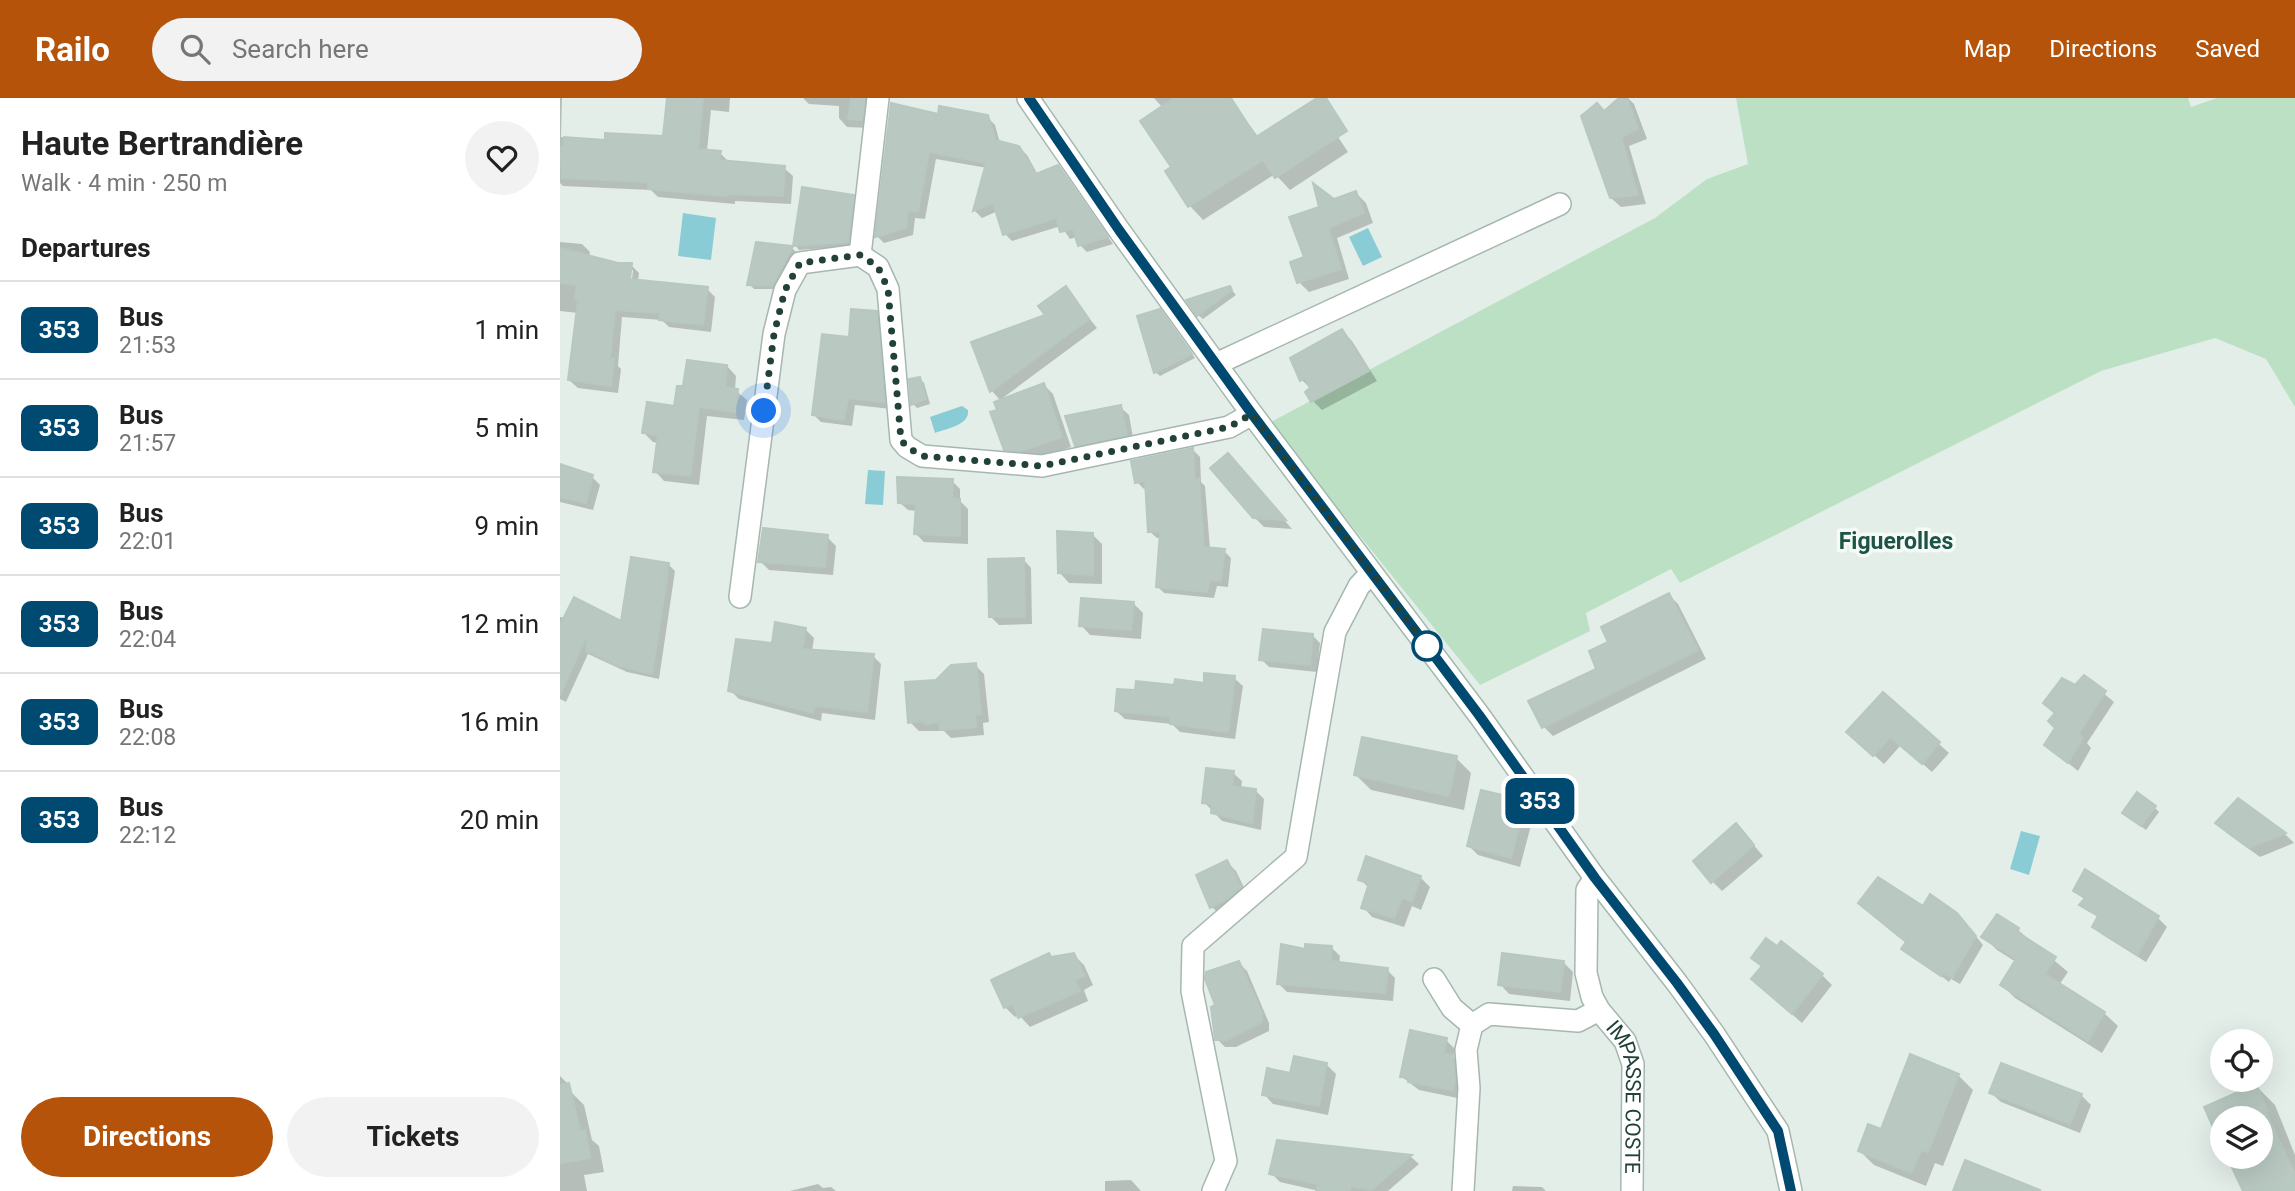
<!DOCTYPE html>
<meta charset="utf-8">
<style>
body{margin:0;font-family:Roboto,sans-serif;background:#f2f2f2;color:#222;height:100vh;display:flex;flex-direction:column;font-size:26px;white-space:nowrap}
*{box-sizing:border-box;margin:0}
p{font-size:23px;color:#767676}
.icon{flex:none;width:38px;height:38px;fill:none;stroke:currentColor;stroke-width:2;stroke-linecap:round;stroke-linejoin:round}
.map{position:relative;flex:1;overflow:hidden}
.panel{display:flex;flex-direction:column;background:#fff;width:560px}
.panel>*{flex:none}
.badge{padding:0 14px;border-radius:10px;font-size:24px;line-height:46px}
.tools{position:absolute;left:1650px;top:931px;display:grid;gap:14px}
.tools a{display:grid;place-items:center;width:63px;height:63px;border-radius:50%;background:#fff;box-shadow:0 7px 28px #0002;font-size:35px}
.you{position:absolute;width:35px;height:35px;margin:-18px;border:5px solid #fff;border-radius:50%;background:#1a73e8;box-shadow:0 0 0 10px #1a73e833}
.map>.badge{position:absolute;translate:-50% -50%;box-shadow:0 0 0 4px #fff}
h2{padding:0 21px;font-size:26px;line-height:63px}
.round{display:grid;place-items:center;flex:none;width:74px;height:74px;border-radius:37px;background:#f2f2f2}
.headline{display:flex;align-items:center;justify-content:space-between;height:119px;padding:0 21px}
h1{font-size:33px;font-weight:700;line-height:52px}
.cta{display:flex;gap:14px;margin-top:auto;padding:14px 21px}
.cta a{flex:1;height:80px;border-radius:42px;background:#b45309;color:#fff;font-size:28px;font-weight:700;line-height:80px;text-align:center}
.cta a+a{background:#f2f2f2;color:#222}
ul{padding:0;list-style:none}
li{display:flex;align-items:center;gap:21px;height:98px;padding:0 21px;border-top:2px solid #e0e0e0}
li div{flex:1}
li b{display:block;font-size:26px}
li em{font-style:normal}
li .badge{min-width:77px;font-weight:700;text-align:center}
header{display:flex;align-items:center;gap:42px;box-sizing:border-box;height:98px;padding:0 35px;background:#b45309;color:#fff}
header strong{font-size:33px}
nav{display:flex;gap:38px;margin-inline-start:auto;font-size:24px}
.search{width:490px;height:63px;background:#f2f2f2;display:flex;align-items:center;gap:18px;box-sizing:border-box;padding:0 24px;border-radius:38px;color:#767676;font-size:26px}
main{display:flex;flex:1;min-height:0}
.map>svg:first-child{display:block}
.green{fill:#bce0c4}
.water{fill:#8accd5}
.shadow{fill:#0003;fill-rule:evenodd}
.building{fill:#b9c9c2;stroke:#b6c8c0;stroke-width:2}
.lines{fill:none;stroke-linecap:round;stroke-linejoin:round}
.minor-casing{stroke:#a6b7b0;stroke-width:24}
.minor{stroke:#fff;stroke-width:21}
.line-casing{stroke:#fff;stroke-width:16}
.line{stroke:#004a72;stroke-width:10}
.walk{stroke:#224138;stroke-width:7;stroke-dasharray:0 12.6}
.stop-dot{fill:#fff;stroke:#004a72;stroke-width:3.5}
.labels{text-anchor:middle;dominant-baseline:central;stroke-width:7;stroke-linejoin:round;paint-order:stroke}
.street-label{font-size:21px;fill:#224138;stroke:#f5faf7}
.neighbourhood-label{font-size:23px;font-weight:bold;fill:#1d5445;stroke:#f5faf7}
</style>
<header>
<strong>Railo</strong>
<div class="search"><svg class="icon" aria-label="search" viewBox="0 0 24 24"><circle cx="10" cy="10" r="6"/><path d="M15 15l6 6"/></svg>Search here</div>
<nav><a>Map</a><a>Directions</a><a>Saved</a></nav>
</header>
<main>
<section class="panel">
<div class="headline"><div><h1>Haute Bertrandière</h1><p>Walk · 4 min · 250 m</p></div><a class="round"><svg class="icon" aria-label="heart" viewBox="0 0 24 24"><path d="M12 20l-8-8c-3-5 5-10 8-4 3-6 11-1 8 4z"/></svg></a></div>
<h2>Departures</h2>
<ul>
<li><span class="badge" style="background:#004a72;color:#fff">353</span><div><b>Bus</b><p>21:53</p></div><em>1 min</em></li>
<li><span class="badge" style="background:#004a72;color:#fff">353</span><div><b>Bus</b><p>21:57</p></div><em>5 min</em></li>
<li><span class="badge" style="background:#004a72;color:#fff">353</span><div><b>Bus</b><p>22:01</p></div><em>9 min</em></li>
<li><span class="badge" style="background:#004a72;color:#fff">353</span><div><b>Bus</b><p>22:04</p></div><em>12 min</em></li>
<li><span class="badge" style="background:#004a72;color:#fff">353</span><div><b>Bus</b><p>22:08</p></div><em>16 min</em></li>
<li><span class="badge" style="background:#004a72;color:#fff">353</span><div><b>Bus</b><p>22:12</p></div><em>20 min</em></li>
</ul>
<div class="cta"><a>Directions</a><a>Tickets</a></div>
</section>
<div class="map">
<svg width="1735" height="1093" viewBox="0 0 1735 1093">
<rect width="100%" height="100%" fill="#e4eee9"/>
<polygon class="green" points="1176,0 1628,0 1631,9 1657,0 1735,0 1735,309 1706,261 1655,240 1541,273 1120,485 1111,471 1026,515 1030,533 920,587 709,325 1095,120 1147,81 1188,66"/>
<g class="water">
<polygon points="123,115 156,120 151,162 118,158"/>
<polygon points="808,130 822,159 803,168 789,139"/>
<path d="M 402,308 L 408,312 C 410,327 388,330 375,335 L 370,319 Z"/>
<polygon points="308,372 325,373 323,407 305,406"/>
<polygon points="1461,733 1480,738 1469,777 1450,771"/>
</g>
<g class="shadow">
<polygon points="0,0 2,0 1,39 47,44 105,40 108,0 170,0 169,14 151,12 147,53 160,55 168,63 224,70 233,78 231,106 175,103 175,106 98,99 91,92 3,88 0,85"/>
<polygon points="243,0 314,0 310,30 287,29 279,20 279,8 249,6"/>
<polygon points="594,0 670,0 699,40 765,19 788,54 730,92 715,76 643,122 630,108 607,74 613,69 603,10"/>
<polygon points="1061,0 1068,0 1074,6 1087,41 1069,48 1086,106 1061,109 1051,100 1045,15"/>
<polygon points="379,18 427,19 435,27 440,45 459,49 467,57 478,77 498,69 553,146 527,154 520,147 517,139 510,141 501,128 452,143 445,136 438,113 422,120 415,113 427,70 376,61 365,121 355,120 353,137 324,145 317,138"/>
<polygon points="796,95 806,105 813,125 777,140 789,181 749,194 739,184 746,160 774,103"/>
<polygon points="293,99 297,103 292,148 239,152 235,147"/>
<path d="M 0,144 L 22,146 L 30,154 L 29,159 L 57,166 L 71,167 L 79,175 L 78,183 L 147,191 L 155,199 L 151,234 L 109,229 L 102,222 L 62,219 L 58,268 L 61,271 L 58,295 L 18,290 L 9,282 L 18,215 L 0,213 ZM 69,172 L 73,172 L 71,190 Z"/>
<polygon points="232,150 236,154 217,191 194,191 189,186"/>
<polygon points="505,190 537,230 440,302 432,293 413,245 488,217"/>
<polygon points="670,190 676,197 643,221 638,217"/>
<polygon points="316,215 324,222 331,311 295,307 292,328 261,324 254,317 290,241"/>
<polygon points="604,217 635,260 600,278 595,274"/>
<polygon points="782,233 792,243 817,283 762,312 753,303 751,291 742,282"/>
<polygon points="167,268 176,278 175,292 187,302 184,322 147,318 139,387 104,383 95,373 98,345 93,344 84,335 115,310 125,290"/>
<polygon points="360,281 364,285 370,306 357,310 353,306"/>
<polygon points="484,287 493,296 511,349 472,362 456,361 445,351"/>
<polygon points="560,309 569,317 574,345 525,355 517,347"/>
<polygon points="633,352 640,359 641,384 645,388 650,451 664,453 671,460 668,489 657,488 654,500 604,495 597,488 601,440 597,440 589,433 587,390 584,391 577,384"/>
<polygon points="0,367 32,379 40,387 33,412 0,404"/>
<polygon points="678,368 732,431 704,429 694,419"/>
<polygon points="392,383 400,391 400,403 408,411 408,446 364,444 356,436 357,413 348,412 339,404"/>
<polygon points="532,436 542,446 542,486 509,485 500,475"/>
<polygon points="267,439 276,448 273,477 209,472 200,463"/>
<polygon points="463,461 471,470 472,526 439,527 431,519"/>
<polygon points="108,466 115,473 99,581 67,574 28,556 6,604 0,601 0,519 63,525"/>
<polygon points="1109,497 1118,506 1146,561 993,638 984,629 970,604 1038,571 1051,545"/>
<polygon points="573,505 583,515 581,541 530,537 521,527"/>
<polygon points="245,531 254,540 252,553 313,558 321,566 315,622 262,615 261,623 179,601 170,592 214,547"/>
<polygon points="752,537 760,545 757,574 709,569 701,561"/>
<polygon points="415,567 424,576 429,624 423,625 424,637 391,640 384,633 359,633 350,624 376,584"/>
<polygon points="1524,579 1554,604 1527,645 1531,650 1518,673 1486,647 1497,631 1515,589"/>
<polygon points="674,580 683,588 675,641 620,634 612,626 565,621 556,613 577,593 645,586"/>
<polygon points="1323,596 1389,655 1372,674 1341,647 1324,666 1298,643"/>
<polygon points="896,660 911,675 904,712 811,692 796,677"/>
<polygon points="673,675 682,683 681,691 695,692 704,701 701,732 662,723 644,704"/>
<polygon points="1678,703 1725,736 1734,745 1700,759 1667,735 1657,725"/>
<polygon points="963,704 974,716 960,769 918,757 909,748"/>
<polygon points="1595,710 1599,714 1586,732 1569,719"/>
<polygon points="1185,737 1203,758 1162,793 1152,783"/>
<polygon points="667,764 676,773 688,798 660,817 652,809"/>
<polygon points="1526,773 1598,820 1607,829 1586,864 1543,837 1534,829 1539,820 1521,806 1525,802 1515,793"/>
<polygon points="860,779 870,789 861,812 852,808 844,829 812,819 803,809 809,790 800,781"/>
<polygon points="1363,810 1405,825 1423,847 1400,886 1391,881 1389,884 1344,850"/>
<polygon points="1437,819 1458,832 1508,874 1499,887 1544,915 1558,928 1542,955 1455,900 1442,887 1456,864 1437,852 1424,839"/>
<polygon points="772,850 780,858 779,866 827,872 835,880 833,903 727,894 719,886 746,853"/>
<polygon points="514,857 524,867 533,887 524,892 528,903 470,929 459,917 455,919 445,909 492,861"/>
<polygon points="1193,860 1262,877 1272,887 1242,925 1203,891 1203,869"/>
<polygon points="1003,864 1013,874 1010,903 949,896 940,886"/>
<polygon points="679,865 687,873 709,925 709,933 676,949 665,949 657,941 657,908"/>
<polygon points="886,942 895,951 893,959 902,968 902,1001 859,992 842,979"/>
<polygon points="766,966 776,976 768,1017 713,1006 704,996 731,977"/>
<polygon points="1398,977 1413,992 1383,1068 1375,1065 1366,1088 1314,1067 1300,1053"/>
<polygon points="0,978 10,988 9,992 24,1007 32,1042 39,1048 44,1074 24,1077 27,1093 0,1093"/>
<polygon points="1696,988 1715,1007 1735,1057 1735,1093 1685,1093 1669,1059 1701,1059 1701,1020 1662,1020 1662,1044 1647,1010"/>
<polygon points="1431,995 1521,997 1531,1007 1520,1035 1441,1004"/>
<polygon points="718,1044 851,1059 859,1066 828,1093 759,1093 720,1084 711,1075"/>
<polygon points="571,1082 581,1093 545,1093 545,1083"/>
<polygon points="258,1086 263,1090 271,1089 276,1093 230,1093"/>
<polygon points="953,1088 982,1089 986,1093 952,1093"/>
</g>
<g class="building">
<polygon points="107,0 143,0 138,51 161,53 159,62 225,68 223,98 167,96 167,98 88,91 88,84 2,80 0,49 3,49 4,39 45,42 45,35 103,38"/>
<polygon points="291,0 305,0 302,22 288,21"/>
<polygon points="614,0 671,0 696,39 757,0 766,0 787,33 715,80 703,62 628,109 605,73 611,69 580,23"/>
<polygon points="1059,0 1067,0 1078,31 1061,39 1078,97 1050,100 1021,18 1037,5 1044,13"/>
<polygon points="331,5 378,16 379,8 428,17 435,42 459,48 476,76 498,67 548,139 518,148 513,131 500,134 496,120 443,137 433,105 413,113 426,65 369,54 358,114 348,113 346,130 315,139"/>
<polygon points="753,85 774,101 796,93 804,115 768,130 781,171 737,185 730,164 744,159 729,119 759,109"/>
<polygon points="242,89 294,97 288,144 233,148"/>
<polygon points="196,144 233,148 212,188 187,187"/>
<polygon points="0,150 58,165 72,165 70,181 148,189 143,227 99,222 100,215 55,212 50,261 54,261 51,288 8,282 18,202 15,201 17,187 0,185"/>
<polygon points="506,188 529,221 430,294 411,244 485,217 478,208"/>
<polygon points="670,188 672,192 637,218 626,202"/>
<polygon points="291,211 317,213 325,304 288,300 284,322 252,317 262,236 289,239"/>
<polygon points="600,211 632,256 594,275 577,218"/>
<polygon points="782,231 809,273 751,304 745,294 750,290 745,280 740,283 730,260"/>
<polygon points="127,262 167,267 165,289 178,291 175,314 139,309 130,378 93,374 98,337 82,335 87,304 114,308 117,288 123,288"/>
<polygon points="360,279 366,301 351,307 349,281"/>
<polygon points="484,285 502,339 461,353 444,352 430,314 437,312 434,304"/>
<polygon points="561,307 567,337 515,348 505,318"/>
<polygon points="633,350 635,383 639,380 644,449 665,451 661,483 650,482 647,494 596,489 600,434 588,434 585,383 575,385 571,363"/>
<polygon points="668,355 726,422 693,420 650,370"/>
<polygon points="0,366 33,377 26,405 0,399"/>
<polygon points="337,379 393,381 392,400 400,401 400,438 354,436 356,406 338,405"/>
<polygon points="203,430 268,437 265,469 198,464"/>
<polygon points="497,433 533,435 533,477 498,475"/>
<polygon points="71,459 109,465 92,576 59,568 26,553 28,535 0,597 0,527 14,499 61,523"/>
<polygon points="464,460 465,519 429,519 428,461"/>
<polygon points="1109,495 1138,552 982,630 968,603 1036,571 1029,553 1048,544 1041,529"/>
<polygon points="521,500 574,504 571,532 519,528"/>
<polygon points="215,524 246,530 242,551 314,556 307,614 254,608 253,615 168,593 176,541 212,545"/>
<polygon points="703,531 753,536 750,567 699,562"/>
<polygon points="416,565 421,616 415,617 416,629 380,632 379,624 365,626 365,623 348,625 345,584 376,582 391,567"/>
<polygon points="644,575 675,578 668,634 610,626 610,619 555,613 557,591 575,592 576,583 614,587 615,581 644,585"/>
<polygon points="1524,577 1546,593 1519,635 1523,640 1508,665 1484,647 1495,630 1488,623 1495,615 1483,605 1502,580 1515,587"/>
<polygon points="1323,594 1380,644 1362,666 1330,639 1313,658 1286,634"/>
<polygon points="802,639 897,658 889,698 794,677"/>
<polygon points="646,670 674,673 672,688 696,691 692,725 651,715 652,706 642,705"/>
<polygon points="921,692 963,702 965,705 951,760 907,748"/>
<polygon points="1577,694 1596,708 1581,728 1562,715"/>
<polygon points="1678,700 1726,735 1689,750 1655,725"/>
<polygon points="1176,725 1194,747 1151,785 1133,763"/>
<polygon points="806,758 861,778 852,803 842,800 834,820 801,810 809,785 798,782"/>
<polygon points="667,762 681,789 667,801 650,810 636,777"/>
<polygon points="1525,771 1599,818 1577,857 1532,829 1538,818 1519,807 1525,800 1513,793"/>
<polygon points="1318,779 1363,808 1370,796 1397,815 1416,838 1392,880 1383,875 1381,878 1341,851 1346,844 1298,805"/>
<polygon points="1437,816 1459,830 1457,834 1496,859 1485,876 1545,914 1528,943 1440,887 1456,861 1421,839"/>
<polygon points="1206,840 1217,848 1221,843 1263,876 1232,916 1191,881 1202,868 1191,860"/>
<polygon points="721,846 745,851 745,846 772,848 771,863 828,870 825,895 717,886"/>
<polygon points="489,855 491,859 514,855 525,878 515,882 520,893 458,920 453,906 444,910 431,882"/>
<polygon points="942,855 1004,863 1000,894 938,887"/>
<polygon points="679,863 702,915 702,924 667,942 655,942 651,909 655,907 645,881 646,874"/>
<polygon points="850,932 887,940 884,955 893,957 895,981 893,992 848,984 848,980 840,979"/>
<polygon points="1350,956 1399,976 1368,1054 1361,1052 1351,1075 1298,1053 1308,1026 1321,1031"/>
<polygon points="734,958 767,965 759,1008 702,997 707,970 730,975"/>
<polygon points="1441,965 1522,996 1510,1026 1429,995"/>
<polygon points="9,985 20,1033 25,1032 30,1060 0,1065 0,987"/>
<polygon points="1696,986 1708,1013 1706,1014 1735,1076 1735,1093 1683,1093 1667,1059 1701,1059 1701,1020 1662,1020 1662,1049 1644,1009"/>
<polygon points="717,1042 852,1057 811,1092 791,1088 790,1093 756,1093 758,1086 709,1076"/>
<polygon points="1405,1062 1480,1092 1479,1093 1393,1093"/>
</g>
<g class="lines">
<g class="minor-casing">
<g id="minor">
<polyline points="318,0 300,157 318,169 328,191 341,342 347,349 362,358 482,368 669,329 692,316"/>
<polyline points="468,0 559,132 692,316 919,617 1035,780 1117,885 1154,936 1218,1033 1231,1093"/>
<polyline points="656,266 1000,106"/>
<polyline points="180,499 214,236 225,192 240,165 300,157"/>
<path id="s1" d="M 1035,780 L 1027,792 L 1026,875 L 1032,899 L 1039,912 L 1065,943 L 1073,966 L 1072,1093"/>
<polyline points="874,881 892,910 912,927"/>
<polyline points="653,1093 666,1063 632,893 633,848 736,759 775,534 799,488 811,475"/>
<polyline points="903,1093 909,990 906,952 912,927 929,916 1018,923 1039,912"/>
</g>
</g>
<use href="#minor" class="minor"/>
</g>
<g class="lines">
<g class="line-casing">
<polyline id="line" points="469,0 559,132 692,316 919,617 1035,780 1117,885 1154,936 1218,1033 1231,1093"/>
</g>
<use href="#line" class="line"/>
<polyline class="walk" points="204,313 214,236 225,192 240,165 300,157 318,169 328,191 341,342 347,349 362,358 482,368 669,329 692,316 867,548"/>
</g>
<circle class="stop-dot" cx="867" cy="548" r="14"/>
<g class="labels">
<g class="street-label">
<text stroke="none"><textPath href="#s1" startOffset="233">IMPASSE COSTE</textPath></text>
</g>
<g class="neighbourhood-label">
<text x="1336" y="443">Figuerolles</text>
</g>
</g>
</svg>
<div class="tools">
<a><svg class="icon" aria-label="locate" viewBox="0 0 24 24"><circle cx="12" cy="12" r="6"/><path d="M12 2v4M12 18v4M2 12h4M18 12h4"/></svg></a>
<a><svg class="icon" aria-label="layers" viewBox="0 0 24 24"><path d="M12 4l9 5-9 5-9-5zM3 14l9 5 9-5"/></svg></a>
</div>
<div class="you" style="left:204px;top:313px"></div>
<b class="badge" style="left:980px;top:703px;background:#004a72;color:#fff">353</b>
</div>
</main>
